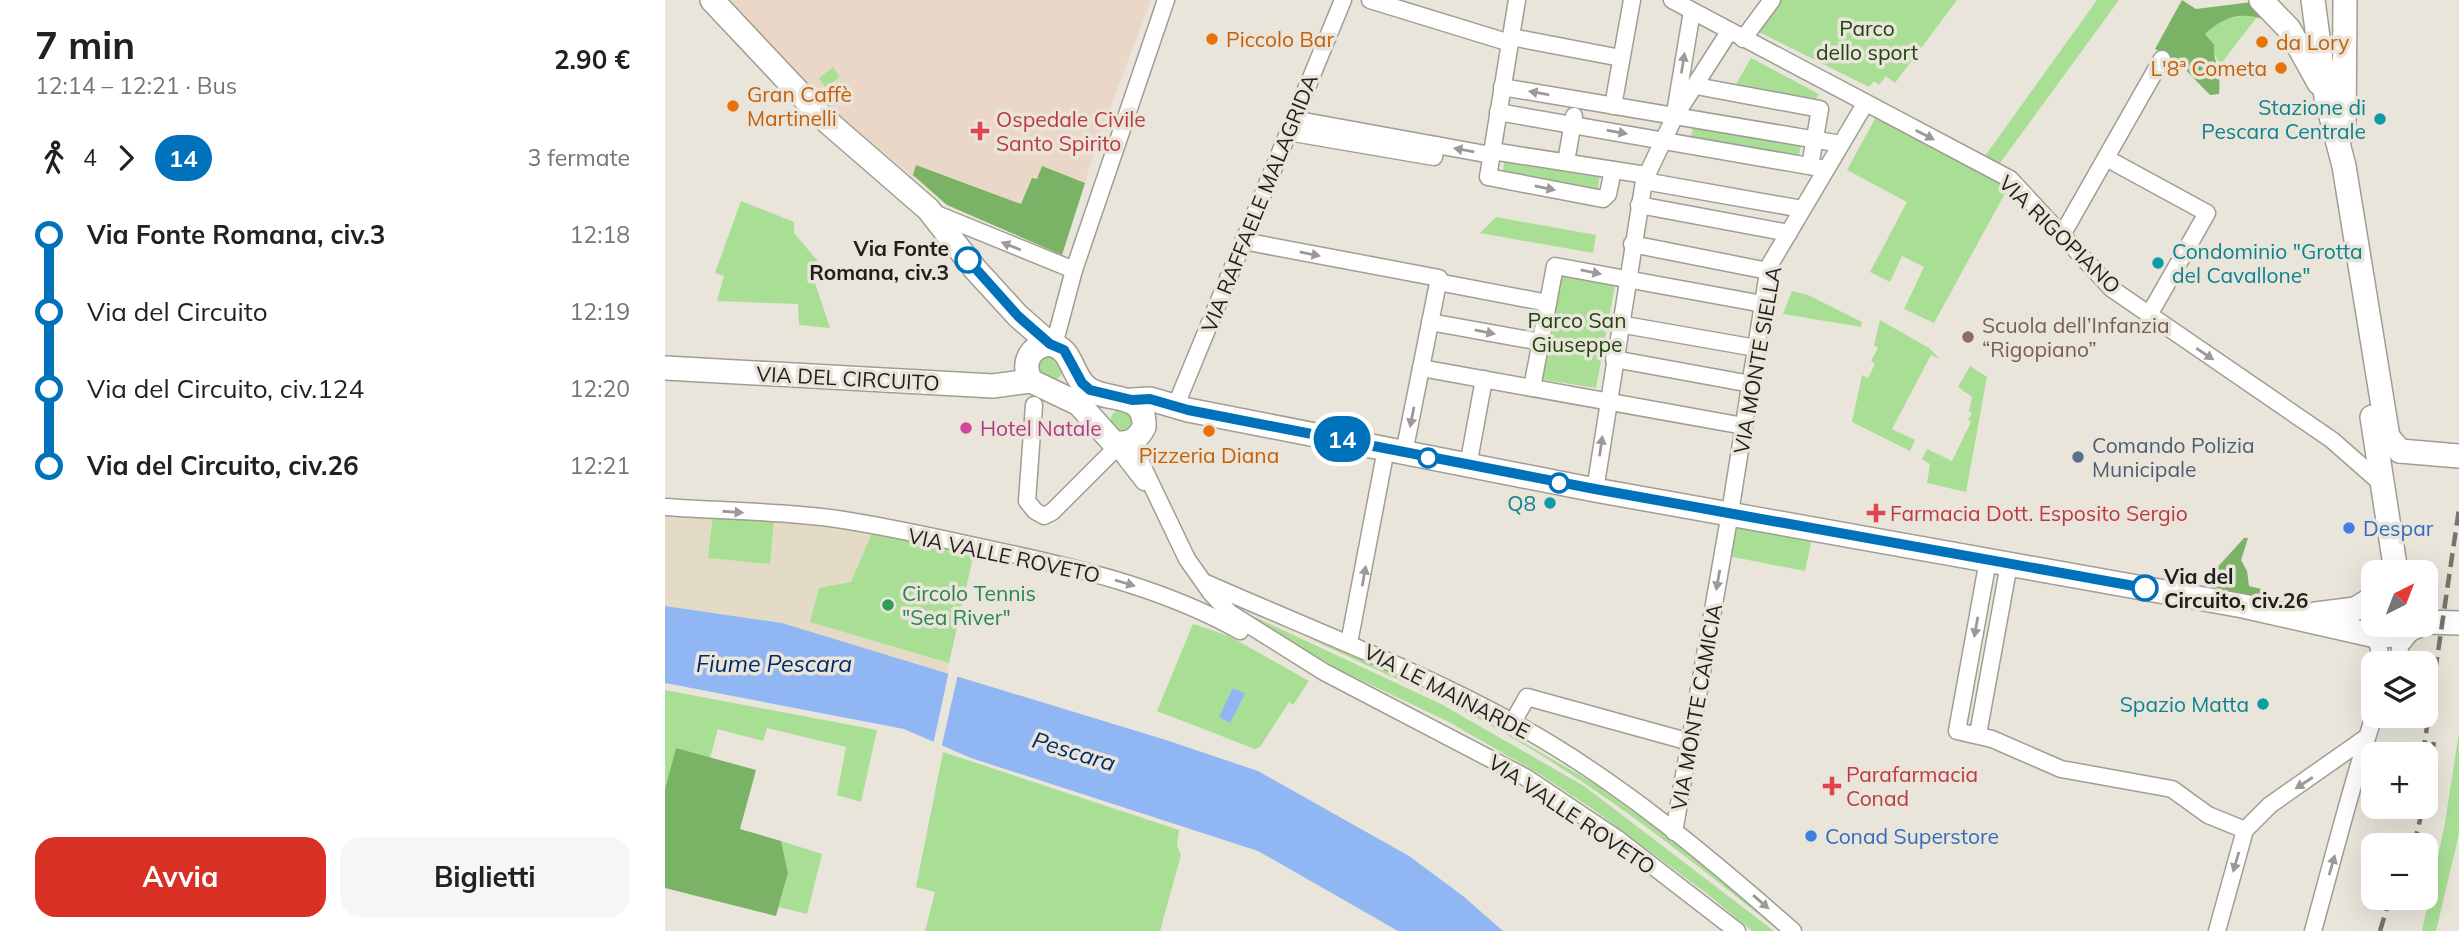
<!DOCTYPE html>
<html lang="it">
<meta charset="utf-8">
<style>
body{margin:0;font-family:Mulish,sans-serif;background:#f6f6f6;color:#202124;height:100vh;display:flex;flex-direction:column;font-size:26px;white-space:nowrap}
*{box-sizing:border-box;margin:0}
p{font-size:23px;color:#757577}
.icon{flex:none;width:38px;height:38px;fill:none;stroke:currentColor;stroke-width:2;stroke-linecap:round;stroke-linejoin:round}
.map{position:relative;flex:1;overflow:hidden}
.sheet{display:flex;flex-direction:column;background:#fff;width:665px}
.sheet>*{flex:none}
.badge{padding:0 14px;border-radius:23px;font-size:24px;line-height:46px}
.needle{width:46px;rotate:42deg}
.controls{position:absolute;left:1696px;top:560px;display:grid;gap:14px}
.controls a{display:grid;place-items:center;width:77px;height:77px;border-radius:14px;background:#fff;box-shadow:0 7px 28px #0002;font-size:35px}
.map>.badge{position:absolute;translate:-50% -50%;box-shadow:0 0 0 4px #fff}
.legs{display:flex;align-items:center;gap:10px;height:77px;padding:0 35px;font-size:23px}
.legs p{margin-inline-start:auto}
.summary{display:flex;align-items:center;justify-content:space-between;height:119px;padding:0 35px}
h1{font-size:38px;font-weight:700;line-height:52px}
.action{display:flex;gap:14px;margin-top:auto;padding:14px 35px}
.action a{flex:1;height:80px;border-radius:21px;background:#d93025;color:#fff;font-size:28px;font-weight:700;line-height:80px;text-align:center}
.action a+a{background:#f6f6f6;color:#202124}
ul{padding:0 35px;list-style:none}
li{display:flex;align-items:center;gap:24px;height:77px;font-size:26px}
li i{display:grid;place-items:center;width:10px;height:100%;margin:0 9px;background:currentColor}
li i::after{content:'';width:18px;height:18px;margin:-9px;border:5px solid;border-radius:50%;background:#fff}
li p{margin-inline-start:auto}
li:first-child i{background:linear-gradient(#0000 50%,currentColor 0)}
li:last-child i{background:linear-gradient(currentColor 50%,#0000 0)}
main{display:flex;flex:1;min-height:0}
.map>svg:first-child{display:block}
.commercial{fill:#e4dbc6}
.medical{fill:#ebd7c8}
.green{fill:#a8df95}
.forest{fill:#7ab366}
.water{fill:#90b7f4}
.pier{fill:#e9e5da}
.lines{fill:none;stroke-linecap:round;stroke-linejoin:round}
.street-casing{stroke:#a19d93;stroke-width:19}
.secondary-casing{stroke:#a19d93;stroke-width:26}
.street{stroke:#fff;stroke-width:16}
.secondary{stroke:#fff;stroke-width:23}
.rail{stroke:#76746d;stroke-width:4.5;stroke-dasharray:14 7;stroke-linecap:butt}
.oneway{fill:#9b9a98}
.line-1-casing{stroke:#fff;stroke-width:16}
.line-1{stroke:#0072bc;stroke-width:10}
.food-dot{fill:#e8710a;stroke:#e9e5da;stroke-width:2.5}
.culture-dot{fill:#0f9aa8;stroke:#e9e5da;stroke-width:2.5}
.health-dot{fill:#e0444e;stroke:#e9e5da;stroke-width:2.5}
.stop-1-dot{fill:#fff;stroke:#0072bc;stroke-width:3.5}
.education-dot{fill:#8d6e63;stroke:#e9e5da;stroke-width:2.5}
.hotel-dot{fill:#d1479c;stroke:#e9e5da;stroke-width:2.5}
.service-dot{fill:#5c6f8a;stroke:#e9e5da;stroke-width:2.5}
.shop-dot{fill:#3f7fe0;stroke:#e9e5da;stroke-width:2.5}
.leisure-dot{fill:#2e9e5b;stroke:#e9e5da;stroke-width:2.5}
.labels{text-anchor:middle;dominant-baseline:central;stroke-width:7;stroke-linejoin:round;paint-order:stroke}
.park-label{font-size:21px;fill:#1f4510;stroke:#e9e5da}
.food-label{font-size:21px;fill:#c56008;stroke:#e9e5da;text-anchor:start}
.culture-label{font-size:21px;fill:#0d838f;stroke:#e9e5da;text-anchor:end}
.health-label{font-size:21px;fill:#be3a42;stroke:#e9e5da;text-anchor:start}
.street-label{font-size:21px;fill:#201f1b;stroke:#e9e5da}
.stop-label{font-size:21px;font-weight:bold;fill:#201f1b;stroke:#e9e5da;text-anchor:end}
.education-label{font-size:21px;fill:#785e54;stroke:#e9e5da;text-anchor:start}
.hotel-label{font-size:21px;fill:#b23c85;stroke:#e9e5da;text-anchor:start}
.service-label{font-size:21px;fill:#4e5e75;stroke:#e9e5da;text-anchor:start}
.shop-label{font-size:21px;fill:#366cbe;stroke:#e9e5da;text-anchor:start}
.leisure-label{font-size:21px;fill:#27864d;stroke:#e9e5da;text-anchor:start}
.water-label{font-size:23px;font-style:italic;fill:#002b6b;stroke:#e9e5da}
</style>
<main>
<section class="sheet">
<div class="summary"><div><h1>7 min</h1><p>12:14 – 12:21 · Bus</p></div><b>2.90 €</b></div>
<div class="legs"><svg class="icon" aria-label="walk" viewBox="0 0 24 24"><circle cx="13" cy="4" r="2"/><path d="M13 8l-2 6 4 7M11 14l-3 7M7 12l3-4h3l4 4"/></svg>4<svg class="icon" aria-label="forward" viewBox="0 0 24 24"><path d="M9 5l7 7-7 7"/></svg><b class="badge" style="background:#0072bc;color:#fff">14</b><p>3 fermate</p></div>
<ul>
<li><i style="color:#0072bc"></i><b>Via Fonte Romana, civ.3</b><p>12:18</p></li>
<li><i style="color:#0072bc"></i><span>Via del Circuito</span><p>12:19</p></li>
<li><i style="color:#0072bc"></i><span>Via del Circuito, civ.124</span><p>12:20</p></li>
<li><i style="color:#0072bc"></i><b>Via del Circuito, civ.26</b><p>12:21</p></li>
</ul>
<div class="action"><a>Avvia</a><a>Biglietti</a></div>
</section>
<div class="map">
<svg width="1794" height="931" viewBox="0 0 1794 931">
<rect width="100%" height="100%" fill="#e9e5da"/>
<polygon class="commercial" points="0,511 48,515 43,558 105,564 109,520 207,533 186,582 145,622 284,663 281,674 117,623 0,606"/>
<polygon class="medical" points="60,0 486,0 434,138 397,255 282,205 155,100"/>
<g class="green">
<polygon points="1117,0 1292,0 1230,83 1221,76 1214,85 1209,81 1204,87 1094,32"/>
<polygon points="1432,0 1454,0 1335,163 1320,156"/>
<polygon points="1579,15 1592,17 1555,65 1540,34 1554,21"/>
<polygon points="1086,58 1154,94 1149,103 1070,86"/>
<polygon points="168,67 175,77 160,87 154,78"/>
<polygon points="1211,117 1343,188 1269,323 1239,309 1259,267 1237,256 1225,282 1205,272 1242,202 1182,170"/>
<polygon points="1028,127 1136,145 1133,161 1025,143"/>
<polygon points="840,157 935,174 932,194 837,177"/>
<polygon points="76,201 129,222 129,233 161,271 150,283 165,328 134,325 133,304 52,301 59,276 50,273"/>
<polygon points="831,217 931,235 928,253 815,233"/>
<polygon points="894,273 950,285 931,388 874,379"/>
<polygon points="1127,291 1143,295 1197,322 1196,327 1118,314"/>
<polygon points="1215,320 1264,348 1275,359 1266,355 1227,429 1250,440 1245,451 1187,422 1197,375 1203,378 1210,364 1206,361 1213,348 1209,345"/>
<polygon points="387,351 399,372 388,383 378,382 369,360"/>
<polygon points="1305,366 1322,377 1301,492 1262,483 1265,464 1257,459 1262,449 1287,461 1306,422 1303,420 1307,413 1304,411 1307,397 1293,387"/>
<circle cx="457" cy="420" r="11"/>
<polygon points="48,515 109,520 105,564 43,558"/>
<polygon points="1069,522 1147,538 1140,571 1063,556"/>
<polygon points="207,533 309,553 284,663 145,622 154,588 186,582"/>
<polygon points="560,603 776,704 919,786 1109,931 1087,931 1040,892 926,808 871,772 782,721 677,671"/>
<path d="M 605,616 L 754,684 L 754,688 L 792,708 L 796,706 L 930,784 L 1024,852 L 1123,931 L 1114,931 C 1006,843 897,758 771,697 C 748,686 611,625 605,616 Z"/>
<polygon points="528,624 564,636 644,681 628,705 624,702 595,747 590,749 492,711"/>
<polygon points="0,690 212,730 196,802 172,795 181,747 102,728 98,741 53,729 45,758 11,748 0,789"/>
<polygon points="1794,732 1794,834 1771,931 1757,931 1780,823"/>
<polygon points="278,752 514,830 512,846 516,855 495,931 260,931 270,892 251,887"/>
<polygon points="116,841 157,854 142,914 114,907 123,873"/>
</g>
<g class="forest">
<path d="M 1517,0 L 1531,9 L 1587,2 L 1600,20 C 1576,11 1558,17 1540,34 L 1549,45 C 1548,63 1557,71 1554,94 L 1545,95 L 1513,62 L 1490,49 Z"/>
<polygon points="251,165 356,204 367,178 372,179 377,166 420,183 397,255 282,205 248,175"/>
<polygon points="1579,538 1583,538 1576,560 1582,571 1584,586 1600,590 1602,596 1598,600 1543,586 1549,571"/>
<polygon points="11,748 91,770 75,829 116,841 123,873 111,916 0,888 0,789"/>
</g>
<g class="water">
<polygon points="0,606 117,623 501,740 593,771 744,856 798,896 838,931 733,931 593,851 306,758 239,729 0,683"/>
<polygon points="568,688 580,694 565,723 554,717"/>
</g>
<polygon class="pier" points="284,671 293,674 276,749 268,745"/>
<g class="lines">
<g class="street-casing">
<g id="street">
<polyline points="705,0 845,43"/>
<polyline points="852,0 823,177 938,199 943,194 948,170"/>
<polyline points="1007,0 1345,179 1447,289 1667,440 1717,484"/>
<polyline points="846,37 956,58"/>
<polyline points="1078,39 1107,0"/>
<polyline points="1031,86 1155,109 1145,166"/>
<polyline points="837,87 1176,144"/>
<polyline points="948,106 967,0"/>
<polyline points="833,112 1161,169"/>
<polyline points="1010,113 1027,11"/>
<polyline points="628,119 826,155"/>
<polyline points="623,132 769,157 771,145"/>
<polyline points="827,151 981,175"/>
<polyline points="1441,158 1542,213 1484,315"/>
<polyline points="901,162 909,116"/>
<polyline points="979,181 1137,209"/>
<polyline points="974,205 1124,233"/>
<polyline points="269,213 409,270"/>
<polyline points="1397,235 1497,59"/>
<polyline points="578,241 774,278 739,453"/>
<polyline points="967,244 1103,271"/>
<polyline points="773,282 883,303"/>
<polyline points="765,322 876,342"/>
<polyline points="954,324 1091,348"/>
<polyline points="389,345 409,270 501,0"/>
<polyline points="949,359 1086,384"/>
<polyline points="756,368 1079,426"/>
<polyline points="867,388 890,266 1098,304"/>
<polyline points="369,405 362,501 370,511 379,516 387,512 451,448"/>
<polyline points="511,405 678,0"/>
<polyline points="470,440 477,465 522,559 546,593 565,613 659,672 860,777 954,840 1072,931"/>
<polyline points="448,442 479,482"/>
<polyline points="803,466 819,379"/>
<polyline points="930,490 979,181 1010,116 1064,32"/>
<path d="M 0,507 C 55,511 111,511 165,518 C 223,526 281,540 338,552 C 421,570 502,590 575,631"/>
<polyline points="1323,560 1292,731 1327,739 1396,769 1507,789 1543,815 1580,830"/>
<path d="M 541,583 C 645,629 751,669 851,724 C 951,779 1043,856 1128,931"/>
<polyline points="1711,636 1717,663"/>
<polyline points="684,643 721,449"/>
<polyline points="1734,663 1735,646 1747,631"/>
<polyline points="848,722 862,697 1025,742"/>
<polyline points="1313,734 1344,564"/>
<polyline points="1009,832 1065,513 1104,266 1200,104"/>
<polyline points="1552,931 1580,830 1605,805 1699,739"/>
<path d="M 1648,931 C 1668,859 1686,786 1709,716"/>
</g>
</g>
<g class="secondary-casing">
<g id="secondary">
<polyline points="47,0 157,117 263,209 310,269 353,316 385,344"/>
<polyline points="1596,0 1624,29 1654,83"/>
<polyline points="1648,0 1661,97 1679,166 1723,437 1735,451"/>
<polyline points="1679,133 1680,0"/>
<path d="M 385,344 C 407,349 405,370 419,385 C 438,405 481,388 479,427 C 472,441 463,445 448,442 L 414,404 L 366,381 C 356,363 365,346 385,344 Z"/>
<polyline points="0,368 328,386 366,381"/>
<polyline points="467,400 485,399 523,410 930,490 1578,606 1711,636 1733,635 1754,625"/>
<polyline points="1707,417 1731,572"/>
<polyline points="1735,451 1794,456"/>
<polyline points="1651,614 1690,609 1708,598"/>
<polyline points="1760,622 1794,623"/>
</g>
</g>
<use href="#street" class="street"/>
<use href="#secondary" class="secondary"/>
<g class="rail">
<polyline points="1758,754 1794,509"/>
<polyline points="1760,793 1769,742"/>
<polyline points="1749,845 1758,807"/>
<polyline points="1715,931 1725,898"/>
</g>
</g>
<defs><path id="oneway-solid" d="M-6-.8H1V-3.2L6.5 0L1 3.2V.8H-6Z" transform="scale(1.75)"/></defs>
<g class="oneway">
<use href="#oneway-solid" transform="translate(1018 63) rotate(-81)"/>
<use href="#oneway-solid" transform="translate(874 93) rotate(-170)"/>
<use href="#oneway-solid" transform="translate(952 132) rotate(10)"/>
<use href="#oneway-solid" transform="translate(1260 135) rotate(27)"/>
<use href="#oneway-solid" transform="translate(799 150) rotate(-170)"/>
<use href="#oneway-solid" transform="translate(880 188) rotate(11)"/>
<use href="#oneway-solid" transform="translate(346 246) rotate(-158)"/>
<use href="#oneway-solid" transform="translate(645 254) rotate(11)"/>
<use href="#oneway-solid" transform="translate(926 272) rotate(11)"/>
<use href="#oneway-solid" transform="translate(820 332) rotate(11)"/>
<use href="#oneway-solid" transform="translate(1540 354) rotate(34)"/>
<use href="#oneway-solid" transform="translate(747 417) rotate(101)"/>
<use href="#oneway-solid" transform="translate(936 446) rotate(-82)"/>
<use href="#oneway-solid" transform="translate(68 512) rotate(4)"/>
<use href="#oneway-solid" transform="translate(699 576) rotate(-80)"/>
<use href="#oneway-solid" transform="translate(1053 580) rotate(100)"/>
<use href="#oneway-solid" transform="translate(460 583) rotate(16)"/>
<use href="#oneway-solid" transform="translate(1311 627) rotate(100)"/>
<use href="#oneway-solid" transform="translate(1639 783) rotate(147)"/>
<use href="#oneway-solid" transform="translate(1571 862) rotate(106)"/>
<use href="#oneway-solid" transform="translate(1667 865) rotate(-74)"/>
<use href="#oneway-solid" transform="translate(1096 902) rotate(41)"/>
</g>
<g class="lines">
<g class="line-1-casing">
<polyline id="line-1" points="303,260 353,316 385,344 399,350 417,383 425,390 467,400 485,399 523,410 930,489 1480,588"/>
</g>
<use href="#line-1" class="line-1"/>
</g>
<g class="food-dot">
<circle cx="547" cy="39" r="7"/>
<circle cx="1597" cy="42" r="7"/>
<circle cx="1616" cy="68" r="7"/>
<circle cx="68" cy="106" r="7"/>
<circle cx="544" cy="431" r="7"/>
</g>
<g class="culture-dot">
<circle cx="1715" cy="119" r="7"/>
<circle cx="1493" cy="263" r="7"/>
<circle cx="885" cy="503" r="7"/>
<circle cx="1598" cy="704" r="7"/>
</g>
<g class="health-dot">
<path d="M311.5 120.5h7v7h7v7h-7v7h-7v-7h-7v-7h7z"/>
<path d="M1207.5 502.5h7v7h7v7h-7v7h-7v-7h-7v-7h7z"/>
<path d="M1163.5 775.5h7v7h7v7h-7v7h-7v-7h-7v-7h7z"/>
</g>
<g class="stop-1-dot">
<circle cx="303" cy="260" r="12"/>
<circle cx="763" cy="458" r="9"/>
<circle cx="894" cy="483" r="9"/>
<circle cx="1480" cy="588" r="12"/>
</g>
<circle class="education-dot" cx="1303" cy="337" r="7"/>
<circle class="hotel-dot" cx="301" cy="428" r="7"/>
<circle class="service-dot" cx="1413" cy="457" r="7"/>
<g class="shop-dot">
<circle cx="1684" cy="528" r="7"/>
<circle cx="1146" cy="836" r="7"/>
</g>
<circle class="leisure-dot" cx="223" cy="605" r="7"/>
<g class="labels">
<g class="park-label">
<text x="1202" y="28">Parco<tspan x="1202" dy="24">dello sport</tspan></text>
<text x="912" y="320">Parco San<tspan x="912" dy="24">Giuseppe</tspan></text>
</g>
<g class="food-label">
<text x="561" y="39">Piccolo Bar</text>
<text x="1611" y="42">da Lory</text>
<text x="1602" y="68" text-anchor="end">L'8ª Cometa</text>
<text x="82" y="94">Gran Caffè<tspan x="82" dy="24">Martinelli</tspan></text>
<text x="544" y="455" text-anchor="middle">Pizzeria Diana</text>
</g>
<g class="culture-label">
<text x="1701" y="107">Stazione di<tspan x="1701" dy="24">Pescara Centrale</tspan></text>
<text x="1507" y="251" text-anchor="start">Condominio "Grotta<tspan x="1507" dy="24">del Cavallone"</tspan></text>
<text x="871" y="503">Q8</text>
<text x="1584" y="704">Spazio Matta</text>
</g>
<g class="health-label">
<text x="331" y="119">Ospedale Civile<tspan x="331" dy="24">Santo Spirito</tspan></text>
<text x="1225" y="513">Farmacia Dott. Esposito Sergio</text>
<text x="1181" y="774">Parafarmacia<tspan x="1181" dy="24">Conad</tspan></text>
</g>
<g class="street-label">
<text transform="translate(594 203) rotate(-68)">VIA RAFFAELE MALAGRIDA</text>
<text transform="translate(1395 234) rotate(44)">VIA RIGOPIANO</text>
<text transform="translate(1092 360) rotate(-80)">VIA MONTE SIELLA</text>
<text transform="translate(183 378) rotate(3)">VIA DEL CIRCUITO</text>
<text transform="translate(339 555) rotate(12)">VIA VALLE ROVETO</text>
<text transform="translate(782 691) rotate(27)">VIA LE MAINARDE</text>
<text transform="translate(1031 707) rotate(-80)">VIA MONTE CAMICIA</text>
<text transform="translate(907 814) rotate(34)">VIA VALLE ROVETO</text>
</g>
<g class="stop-label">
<text x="284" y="248">Via Fonte<tspan x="284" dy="24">Romana, civ.3</tspan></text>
<text x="1499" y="576" text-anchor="start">Via del<tspan x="1499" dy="24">Circuito, civ.26</tspan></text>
</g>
<g class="education-label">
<text x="1317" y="325">Scuola dell’Infanzia<tspan x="1317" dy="24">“Rigopiano”</tspan></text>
</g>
<g class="hotel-label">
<text x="315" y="428">Hotel Natale</text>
</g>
<g class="service-label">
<text x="1427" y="445">Comando Polizia<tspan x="1427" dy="24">Municipale</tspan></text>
</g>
<g class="shop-label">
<text x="1698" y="528">Despar</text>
<text x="1160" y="836">Conad Superstore</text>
</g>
<g class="leisure-label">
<text x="237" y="593">Circolo Tennis<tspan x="237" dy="24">"Sea River"</tspan></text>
</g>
<g class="water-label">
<text x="109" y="663">Fiume Pescara</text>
<text transform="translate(409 751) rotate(17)">Pescara</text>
</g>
</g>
</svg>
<div class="controls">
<a><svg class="needle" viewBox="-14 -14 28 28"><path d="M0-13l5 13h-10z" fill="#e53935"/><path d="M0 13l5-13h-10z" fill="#757577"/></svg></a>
<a><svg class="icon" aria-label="layers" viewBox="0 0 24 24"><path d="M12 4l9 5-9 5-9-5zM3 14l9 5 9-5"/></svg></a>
<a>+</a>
<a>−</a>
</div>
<b class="badge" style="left:677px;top:439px;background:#0072bc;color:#fff">14</b>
</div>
</main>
